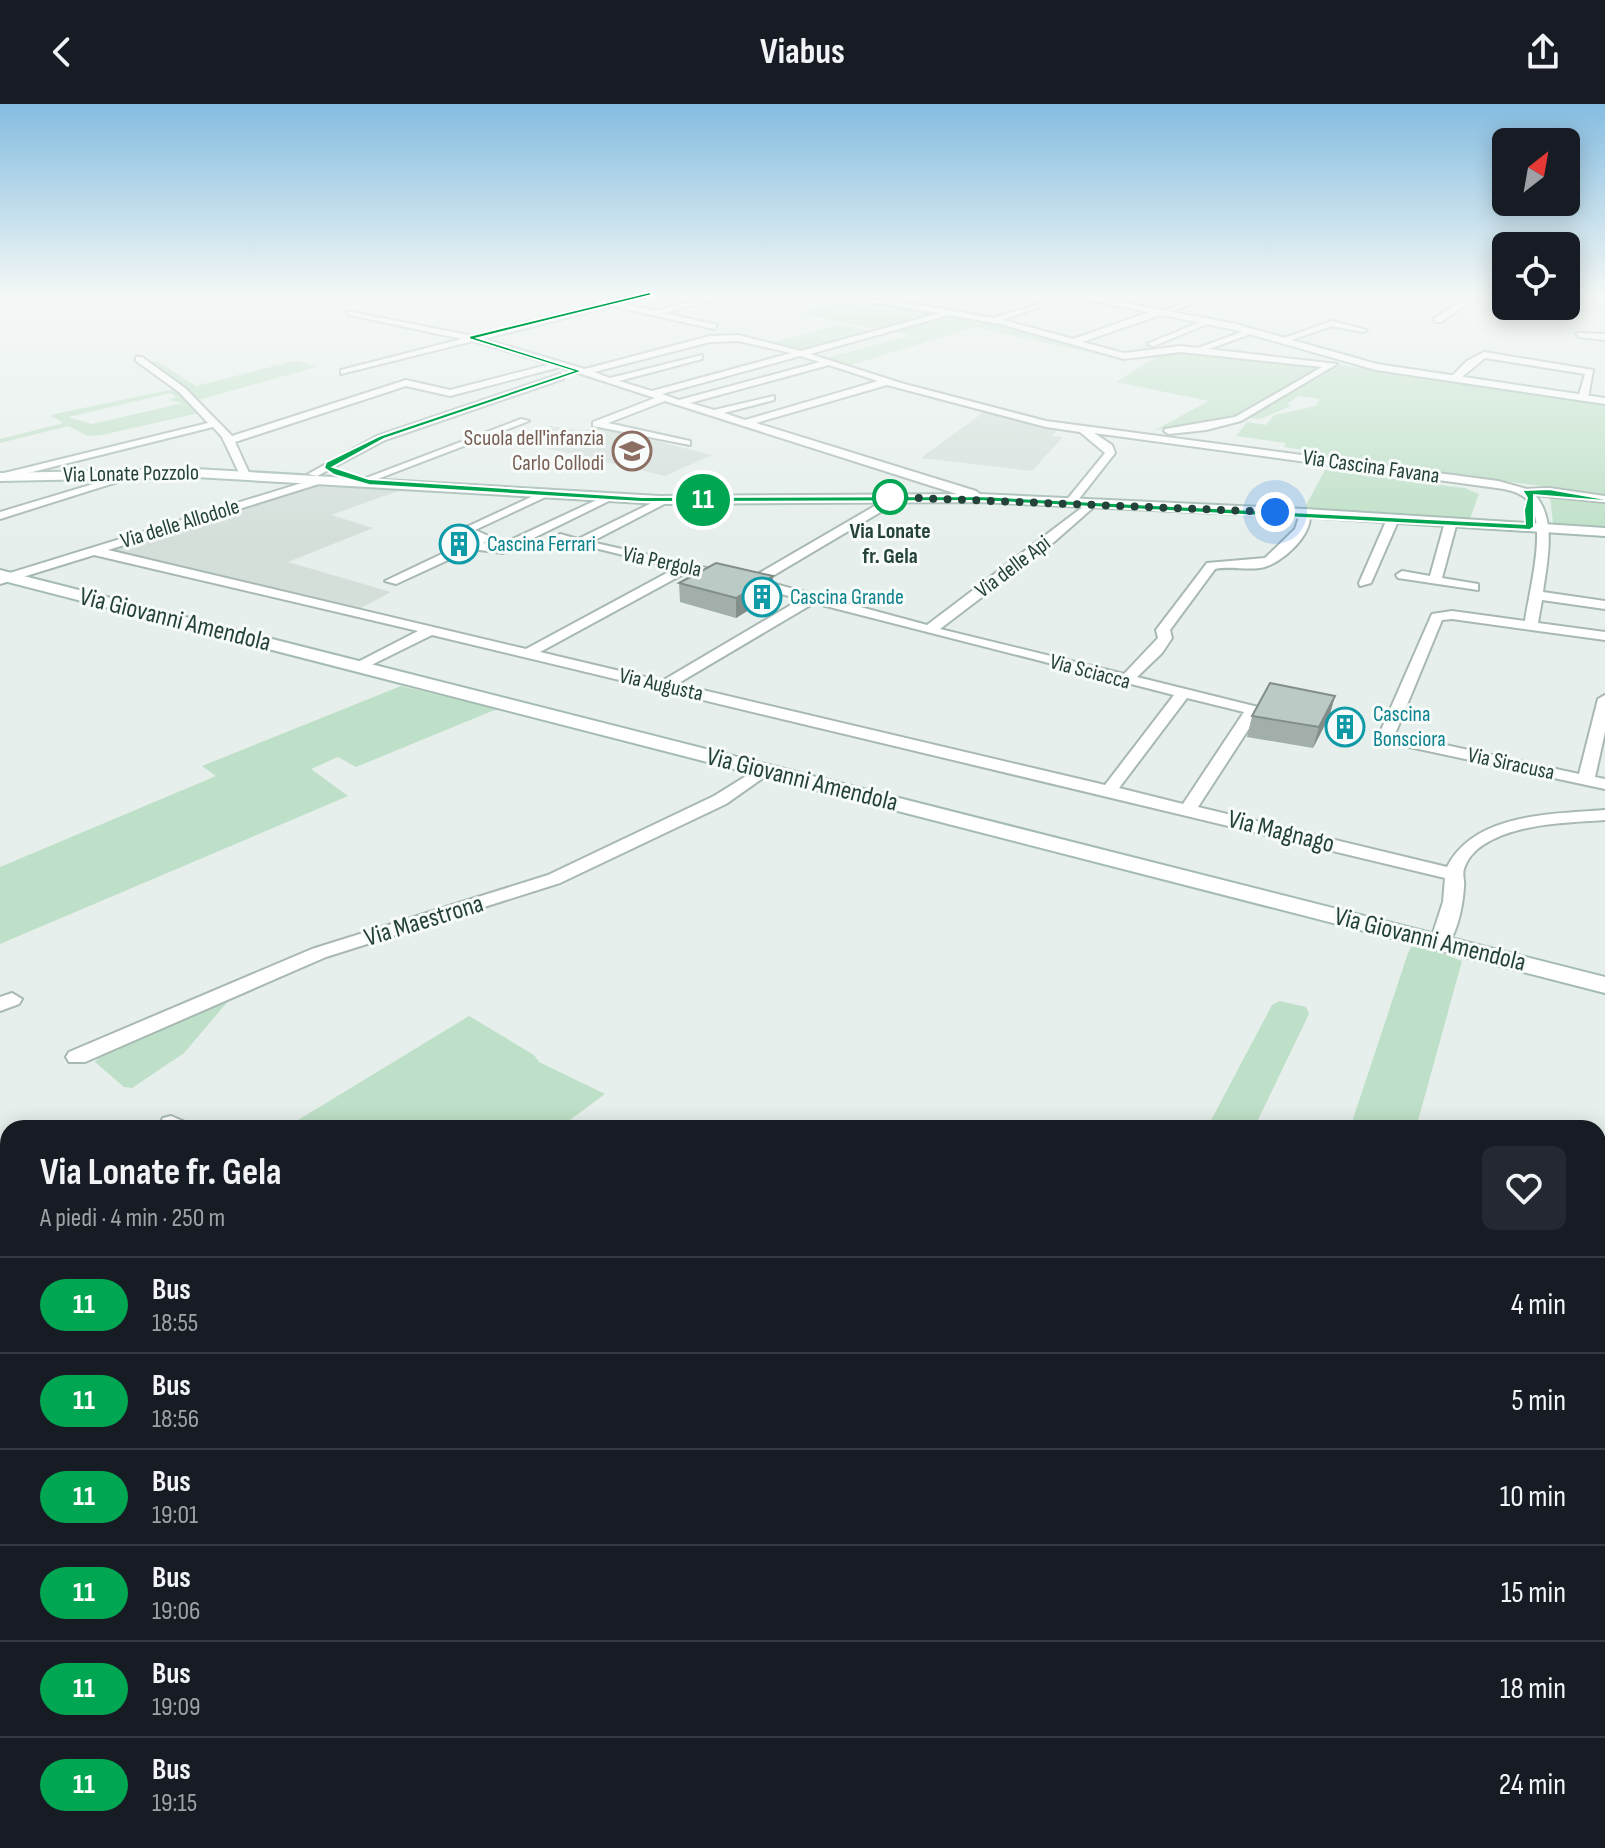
<!DOCTYPE html>
<html lang="it">
<meta charset="utf-8">
<style>
body{margin:0;font-family:"Sofia Sans Condensed",sans-serif;background:#242831;color:#f1f3f6;height:100vh;display:flex;flex-direction:column;font-size:30px;white-space:nowrap}
*{box-sizing:border-box;margin:0}
p{font-size:26px;color:#9ea1a6}
.icon{flex:none;width:44px;height:44px;fill:none;stroke:currentColor;stroke-width:2;stroke-linecap:round;stroke-linejoin:round}
.map{position:relative;flex:1;overflow:hidden}
.panel{position:absolute;left:0px;top:1016px;width:1606px;height:728px;display:flex;flex-direction:column;background:#171b24;border-radius:24px 24px 0 0;box-shadow:0 4px 20px #0003}
.panel>*{flex:none}
.badge{padding:0 16px;border-radius:26px;font-size:28px;line-height:52px}
.needle{width:52px;rotate:31deg}
.buttons{position:absolute;left:1492px;top:24px;display:grid;gap:16px}
.buttons a{display:grid;place-items:center;width:88px;height:88px;border-radius:12px;background:#171b24;box-shadow:0 4px 20px #0003;font-size:40px}
.you{position:absolute;width:40px;height:40px;margin:-20px;border:6px solid #fff;border-radius:50%;background:#1a73e8;box-shadow:0 0 0 12px #1a73e833}
.map>.badge{position:absolute;translate:-50% -50%;box-shadow:0 0 0 4px #fff}
.round{display:grid;place-items:center;flex:none;width:84px;height:84px;border-radius:12px;background:#242831}
.head{display:flex;align-items:center;justify-content:space-between;height:136px;padding:0 40px}
h1{font-size:38px;font-weight:700;line-height:60px}
ul{padding:0;list-style:none}
li{display:flex;align-items:center;gap:24px;height:96px;padding:0 40px;border-top:2px solid #363941}
li div{flex:1}
li b{display:block;font-size:30px}
li em{font-style:normal}
li .badge{min-width:88px;font-weight:700;text-align:center}
header{display:flex;justify-content:space-between;align-items:center;height:104px;padding:0 40px;background:#171b24;font-size:36px;font-weight:700}
.map>svg:first-child{display:block}
.built{fill:#d4dfda}
.green{fill:#bfe0c8;fill-rule:evenodd}
.lines{fill:none;stroke-linecap:round;stroke-linejoin:round}
.street-casing{stroke:#a8b8b2;stroke-width:4}
.secondary-casing{stroke:#a4bbb3;stroke-width:4}
.street{fill:#fff;fill-rule:evenodd}
.secondary{fill:#fff;fill-rule:evenodd}
.wall{fill:#a1aea9}
.shaded-wall{fill:#838d89}
.building{fill:#bbcac4;stroke:#838d89;stroke-width:2}
.line{fill:#00a651;stroke:#fff;stroke-width:2}
.walk{stroke:#24423a;stroke-width:8;stroke-dasharray:0 14.4}
.stop-dot{fill:#fff;stroke:#00a651;stroke-width:4}
.labels{text-anchor:middle;dominant-baseline:central;stroke-width:6;stroke-linejoin:round;paint-order:stroke}
.far-education-label{font-size:22px;fill:#785e54;stroke:#f7fbf9;text-anchor:end}
.far-street-label{font-size:22px;fill:#24423a;stroke:#f7fbf9}
.far-stop-label{font-size:22px;font-weight:bold;fill:#24423a;stroke:#f7fbf9}
.far-culture-label{font-size:22px;fill:#0d838f;stroke:#f7fbf9;text-anchor:start}
.street-label{font-size:26px;fill:#24423a;stroke:#f7fbf9}
</style>
<header><svg class="icon" aria-label="back" viewBox="0 0 24 24"><path d="M15 5l-7 7 7 7"/></svg>Viabus<svg class="icon" aria-label="share" viewBox="0 0 24 24"><path d="M12 15V3M7 8l5-5 5 5M5 13v7h14v-7"/></svg></header>
<div class="map">
<svg width="1605" height="1744" viewBox="0 0 1605 1744">
<rect width="100%" height="100%" fill="#e6efeb"/>
<g class="built">
<polygon points="984,308 1057,326 1052,332 1063,333 1032,367 921,354"/>
<polygon points="550,322 583,327 597,322 712,351 665,372 534,341 523,345 501,340"/>
<polygon points="321,381 401,386 331,411 373,424 288,458 391,488 359,505 112,446"/>
</g>
<g class="green">
<polygon points="841,198 890,208 905,203 934,209 884,227 800,209"/>
<polygon points="953,211 1008,221 1107,250 1105,252 975,223 844,263 823,255 908,232 895,227"/>
<polygon points="841,220 874,228 805,247 775,238"/>
<polygon points="1165,247 1326,262 1230,315 1155,326 1209,297 1116,278"/>
<polygon points="157,257 196,282 290,258 298,257 316,263 195,297 144,259"/>
<polygon points="1340,261 1605,298 1605,391 1324,352 1325,349 1284,343 1286,339 1236,332 1247,318 1266,321 1274,311 1316,302 1320,295 1299,292 1287,300 1291,302 1260,315 1247,314"/>
<path d="M 174,285 L 199,309 L 102,331 L 88,332 L 68,322 L 0,339 L 0,335 L 64,319 L 51,312 L 55,310 ZM 171,289 L 176,293 L 168,296 L 183,299 L 92,320 L 68,313 Z"/>
<polygon points="1325,366 1465,384 1479,390 1470,414 1304,405"/>
<polygon points="1550,392 1605,397 1605,423 1553,419"/>
<polygon points="401,582 497,605 356,663 338,653 311,665 348,692 0,840 0,763 216,672 202,662"/>
<polygon points="1422,842 1462,857 1416,1024 1350,1024 1408,849 1411,843"/>
<polygon points="236,888 184,949 132,984 124,983 95,958 104,948"/>
<polygon points="1280,897 1306,903 1309,910 1254,1024 1207,1024 1272,901"/>
<polygon points="469,912 534,951 539,958 605,990 559,1024 285,1024"/>
<polygon points="0,1237 8,1239 8,1409 0,1415"/>
</g>
<g class="lines">
<g class="street-casing">
<g id="street">
<path d="M 567,190 L 612,197 L 653,190 L 622,199 L 655,207 L 718,190 L 724,192 L 664,209 L 717,221 L 714,225 L 612,202 L 484,235 L 585,265 L 710,232 L 738,231 L 801,247 L 940,209 L 820,190 L 921,201 L 993,214 L 1073,190 L 1003,216 L 1073,235 L 1155,206 L 1162,208 L 1210,190 L 1221,190 L 1082,238 L 1124,249 L 1181,242 L 1198,244 L 1250,225 L 1253,229 L 1209,245 L 1337,260 L 1241,317 L 1206,326 L 1169,330 L 1164,327 L 1165,325 L 1235,313 L 1322,263 L 1181,248 L 1124,255 L 1000,220 L 949,211 L 810,250 L 901,279 L 1046,317 L 1498,377 L 1527,385 L 1549,384 L 1605,392 L 1605,398 L 1535,391 C 1557,416 1547,458 1543,488 L 1605,497 L 1605,505 L 1542,496 L 1538,519 L 1605,528 L 1605,536 L 1452,515 L 1442,516 L 1395,630 L 1579,670 L 1598,595 L 1605,591 L 1605,628 L 1595,673 L 1605,675 L 1605,685 L 1386,638 L 1378,633 L 1432,510 L 1452,507 L 1525,517 C 1529,488 1546,428 1531,400 C 1525,391 1514,387 1504,385 L 1094,329 L 1112,341 L 1115,349 L 1075,400 L 1071,401 L 1065,398 L 1105,349 L 1080,328 L 1046,323 L 887,281 L 756,319 L 976,387 L 985,394 L 979,397 L 665,297 L 608,319 L 690,337 L 690,341 L 593,322 L 593,318 L 655,294 L 560,263 L 450,292 L 406,282 L 235,338 L 250,371 L 245,374 L 240,371 L 222,333 L 213,323 L 0,376 L 0,370 L 208,319 L 179,288 L 136,257 L 136,253 L 142,253 L 185,284 L 232,332 L 406,276 L 450,286 L 551,260 L 473,237 L 341,270 L 341,266 L 462,235 L 349,211 L 346,207 L 473,232 L 602,200 ZM 738,237 L 791,249 L 652,287 L 619,277 L 702,255 L 702,251 L 610,274 L 594,268 L 710,238 ZM 800,252 L 820,258 L 679,296 L 662,290 ZM 829,261 L 878,277 L 745,316 L 724,309 L 774,296 L 774,292 L 714,306 L 690,299 Z"/>
<polygon points="1106,190 1118,190 1096,198 1092,196"/>
<polygon points="1472,190 1481,190 1441,218 1435,218 1435,214"/>
<polygon points="1577,190 1588,190 1605,197 1605,202"/>
<polygon points="1205,216 1212,218 1154,242 1147,240"/>
<polygon points="1332,217 1367,226 1363,228 1332,222 1285,238 1278,236"/>
<polygon points="1576,229 1605,230 1605,236 1579,233"/>
<polygon points="1484,248 1593,266 1588,294 1583,297 1578,294 1585,270 1485,254 1457,277 1451,277 1451,273 1467,257"/>
<polygon points="560,270 563,275 385,336 317,372 308,370 377,332"/>
<polygon points="521,315 529,317 367,379 358,377"/>
<polygon points="140,366 149,368 0,415 0,408"/>
<path d="M 318,374 L 323,377 L 322,379 L 108,446 L 526,545 L 676,464 L 554,434 L 560,430 L 578,435 L 662,394 L 672,396 L 591,438 L 751,474 L 885,396 L 888,391 L 896,391 L 894,400 L 764,477 L 927,521 L 1092,396 L 1096,397 L 1096,401 L 1054,438 L 940,525 L 1124,570 L 1158,534 L 1156,526 L 1207,459 L 1265,454 L 1295,425 L 1301,407 L 1309,407 C 1316,429 1281,461 1260,464 C 1245,466 1230,462 1215,465 L 1170,526 L 1172,534 L 1162,549 L 1137,573 L 1258,603 L 1261,606 L 1198,703 L 1447,763 C 1474,709 1552,710 1605,706 L 1605,716 C 1566,719 1517,719 1483,741 C 1475,746 1467,755 1464,765 C 1462,771 1465,777 1464,783 C 1463,799 1457,840 1440,844 L 1430,838 L 1443,798 L 1445,774 L 432,531 L 359,567 L 354,566 L 354,560 L 418,527 L 94,451 L 0,480 L 0,472 ZM 689,467 L 801,495 L 662,577 L 540,548 ZM 814,499 L 1174,591 L 1105,681 L 677,580 ZM 1187,594 L 1244,608 L 1183,700 L 1119,684 Z"/>
<polygon points="542,388 552,390 475,426 493,434 483,439 498,442 605,392 615,394 503,449 472,445 396,480 385,477 467,438 478,439 477,435 458,427"/>
<polygon points="1393,411 1399,415 1371,479 1360,482 1359,479 1387,415"/>
<polygon points="1451,414 1457,418 1442,474 1478,480 1478,486 1398,474 1396,471 1402,467 1430,472 1445,418"/>
<polygon points="764,661 770,663 770,669 726,700 560,779 326,853 85,958 69,958 66,953 69,948 312,845 548,771 714,692"/>
<polygon points="12,889 22,895 19,900 0,907 0,893"/>
<polygon points="171,1012 185,1018 188,1024 162,1024 160,1020 163,1014"/>
<polygon points="1598,1666 1605,1668 1605,1702 1598,1700"/>
</g>
</g>
<g class="secondary-casing">
<g id="secondary">
<polygon points="1060,190 1079,190 1236,220 1377,260 1605,294 1605,300 1376,266 1235,226"/>
<polygon points="196,365 660,392 979,390 1305,405 1605,424 1605,432 1305,413 979,398 660,400 196,373 0,377 0,369"/>
<polygon points="0,466 1605,873 1605,889 0,476"/>
</g>
</g>
<use href="#street" class="street"/>
<use href="#secondary" class="secondary"/>
</g>
<g class="wall">
<polygon points="773,472 773,491 736,514 680,498 679,479"/>
<polygon points="1335,592 1329,613 1313,644 1247,633 1252,612"/>
</g>
<g class="shaded-wall">
<polygon points="773,472 773,491 736,514 736,494"/>
<polygon points="1335,592 1329,613 1313,644 1319,623"/>
</g>
<g class="building">
<polygon points="716,459 773,472 736,494 679,479"/>
<polygon points="1270,579 1335,592 1319,623 1252,612"/>
</g>
<linearGradient id="sky" x2="0" y2="1"><stop stop-color="#84bce0"/><stop offset="0.44" stop-color="#f4f8f6"/><stop offset="1" stop-color="#f4f8f6" stop-opacity="0"/></linearGradient>
<rect width="1605" height="434" fill="url(#sky)"/>
<polygon class="line" points="650,188 652,191 478,234 583,267 384,335 333,363 369,375 642,393 979,392 1525,420 1524,406 1527,394 1522,386 1549,385 1605,395 1605,397 1534,391 1534,423 1530,426 979,397 642,398 369,381 334,371 324,364 326,358 379,332 572,267 469,235 469,232"/>
<g class="lines">
<polyline class="walk" points="890,393 1275,408"/>
</g>
<defs>
<g id="school-ring" transform="scale(2)"><circle r="9.5" fill="#f7fbf9" stroke="#8d6e63" stroke-width="1.5"/><path d="M0-5L7-2L0 1L-7-2ZM-4 1L0 2.5L4 1V4Q0 6-4 4Z" fill="#8d6e63"/></g>
<g id="building-ring" transform="scale(2)"><circle r="9.5" fill="#f7fbf9" stroke="#0f9aa8" stroke-width="1.5"/><path d="M-4-6H4V6H1V3H-1V6H-4ZM-2.5-4.3h1.7v1.8h-1.7ZM.8-4.3h1.7v1.8H.8ZM-2.5-1h1.7V.8h-1.7ZM.8-1h1.7V.8H.8Z" fill="#0f9aa8"/></g>
</defs>
<g fill-rule="evenodd">
<use href="#school-ring" x="632" y="347"/>
<use href="#building-ring" x="459" y="440"/>
<use href="#building-ring" x="762" y="493"/>
<use href="#building-ring" x="1345" y="623"/>
</g>
<circle class="stop-dot" cx="890" cy="393" r="16"/>
<g class="labels">
<g class="far-education-label">
<text x="604" y="334">Scuola dell'infanzia<tspan x="604" dy="25">Carlo Collodi</tspan></text>
</g>
<g class="far-street-label">
<text transform="translate(1371 363) rotate(8)">Via Cascina Favana</text>
<text transform="translate(131 370) rotate(-1)">Via Lonate Pozzolo</text>
<text transform="translate(180 420) rotate(-17)">Via delle Allodole</text>
<text transform="translate(662 458) rotate(12)">Via Pergola</text>
<text transform="translate(1013 463) rotate(-37)">Via delle Api</text>
<text transform="translate(1090 568) rotate(15)">Via Sciacca</text>
<text transform="translate(661 581) rotate(13)">Via Augusta</text>
<text transform="translate(1511 660) rotate(12)">Via Siracusa</text>
</g>
<g class="far-stop-label">
<text x="890" y="427">Via Lonate<tspan x="890" dy="25">fr. Gela</tspan></text>
</g>
<g class="far-culture-label">
<text x="487" y="440">Cascina Ferrari</text>
<text x="790" y="493">Cascina Grande</text>
<text x="1373" y="610">Cascina<tspan x="1373" dy="25">Bonsciora</tspan></text>
</g>
<g class="street-label">
<text transform="translate(175 516) rotate(14)">Via Giovanni Amendola</text>
<text transform="translate(802 676) rotate(14)">Via Giovanni Amendola</text>
<text transform="translate(1281 728) rotate(14)">Via Magnago</text>
<text transform="translate(424 817) rotate(-17)">Via Maestrona</text>
<text transform="translate(1430 836) rotate(14)">Via Giovanni Amendola</text>
</g>
</g>
</svg>
<div class="buttons">
<a><svg class="needle" viewBox="-14 -14 28 28"><path d="M0-13l5 13h-10z" fill="#e53935"/><path d="M0 13l5-13h-10z" fill="#9ea1a6"/></svg></a>
<a><svg class="icon" aria-label="locate" viewBox="0 0 24 24"><circle cx="12" cy="12" r="6"/><path d="M12 2v4M12 18v4M2 12h4M18 12h4"/></svg></a>
</div>
<div class="you" style="left:1275px;top:408px"></div>
<b class="badge" style="left:703px;top:396px;background:#00a651;color:#fff">11</b>
<section class="panel">
<div class="head"><div><h1>Via Lonate fr. Gela</h1><p>A piedi · 4 min · 250 m</p></div><a class="round"><svg class="icon" aria-label="heart" viewBox="0 0 24 24"><path d="M12 20l-8-8c-3-5 5-10 8-4 3-6 11-1 8 4z"/></svg></a></div>
<ul>
<li><span class="badge" style="background:#00a651;color:#fff">11</span><div><b>Bus</b><p>18:55</p></div><em>4 min</em></li>
<li><span class="badge" style="background:#00a651;color:#fff">11</span><div><b>Bus</b><p>18:56</p></div><em>5 min</em></li>
<li><span class="badge" style="background:#00a651;color:#fff">11</span><div><b>Bus</b><p>19:01</p></div><em>10 min</em></li>
<li><span class="badge" style="background:#00a651;color:#fff">11</span><div><b>Bus</b><p>19:06</p></div><em>15 min</em></li>
<li><span class="badge" style="background:#00a651;color:#fff">11</span><div><b>Bus</b><p>19:09</p></div><em>18 min</em></li>
<li><span class="badge" style="background:#00a651;color:#fff">11</span><div><b>Bus</b><p>19:15</p></div><em>24 min</em></li>
</ul>
</section>
</div>
